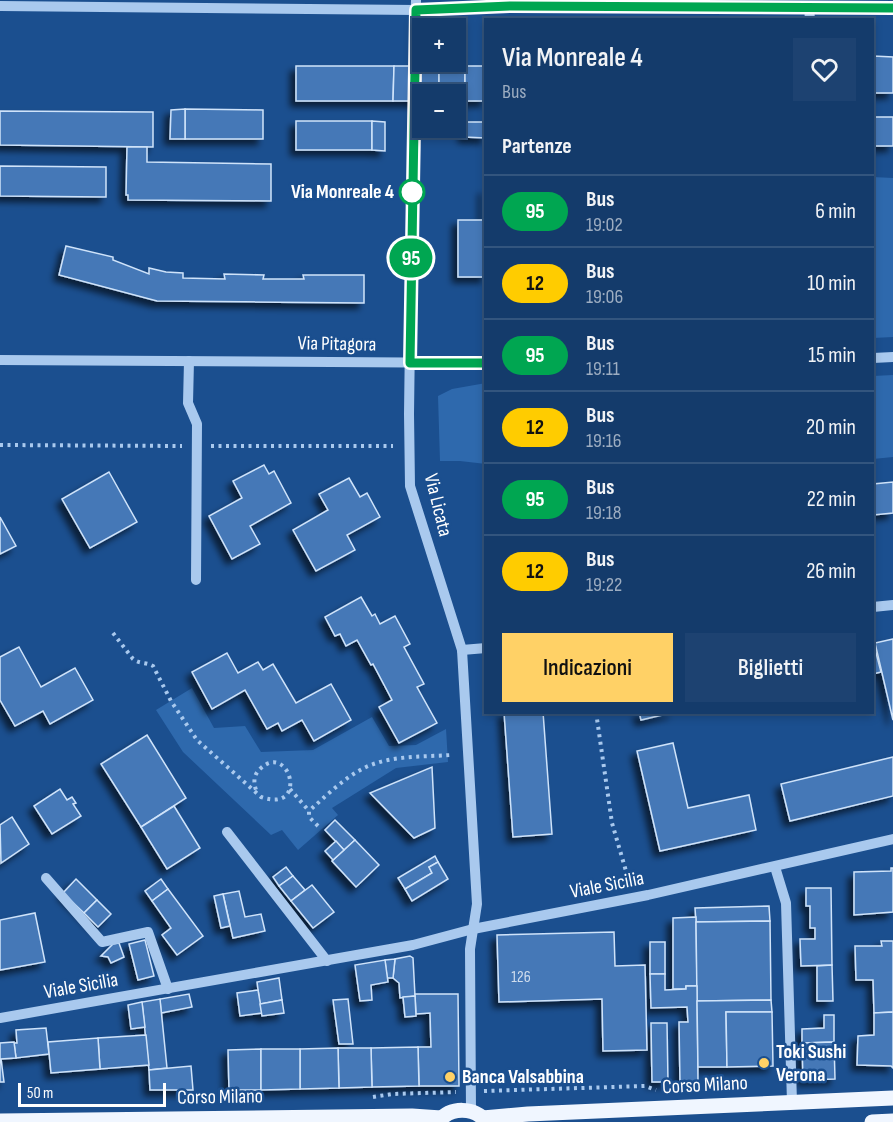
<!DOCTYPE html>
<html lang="it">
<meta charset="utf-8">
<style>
body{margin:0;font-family:"Sofia Sans Condensed",sans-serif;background:#1d4271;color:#f1f3f6;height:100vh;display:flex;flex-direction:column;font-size:22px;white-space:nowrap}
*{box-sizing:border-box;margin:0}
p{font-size:20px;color:#9dadc1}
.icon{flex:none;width:33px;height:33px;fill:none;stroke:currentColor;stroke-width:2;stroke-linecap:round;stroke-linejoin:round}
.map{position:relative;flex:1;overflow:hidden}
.sheet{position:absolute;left:484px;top:18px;width:390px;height:696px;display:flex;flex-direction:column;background:#143b6b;border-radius:0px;box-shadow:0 3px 9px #0003,0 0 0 2px #33557e}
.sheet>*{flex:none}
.badge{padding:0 12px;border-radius:20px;font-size:21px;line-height:39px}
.buttons{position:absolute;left:412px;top:18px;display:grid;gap:12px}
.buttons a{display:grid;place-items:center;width:54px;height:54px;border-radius:0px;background:#143b6b;box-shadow:0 3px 9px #0003,0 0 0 2px #33557e;font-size:30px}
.scale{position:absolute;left:18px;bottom:15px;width:148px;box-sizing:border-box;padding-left:6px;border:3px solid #fff;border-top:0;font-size:16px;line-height:21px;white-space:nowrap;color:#fff;-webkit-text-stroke:4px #1b4f8f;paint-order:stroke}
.map>.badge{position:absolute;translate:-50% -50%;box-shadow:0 0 0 3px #fff}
h2{padding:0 18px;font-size:22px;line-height:54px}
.round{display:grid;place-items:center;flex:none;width:63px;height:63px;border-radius:0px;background:#1d4271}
.head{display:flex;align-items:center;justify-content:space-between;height:102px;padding:0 18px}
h1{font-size:28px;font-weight:600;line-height:45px}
.primary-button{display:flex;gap:12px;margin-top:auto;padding:12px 18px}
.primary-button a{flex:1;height:69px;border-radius:0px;background:#ffd166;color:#111;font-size:24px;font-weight:600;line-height:69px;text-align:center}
.primary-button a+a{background:#1d4271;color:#f1f3f6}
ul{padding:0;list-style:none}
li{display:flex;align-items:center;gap:18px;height:72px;padding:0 18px;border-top:2px solid #33557e}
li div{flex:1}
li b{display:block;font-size:22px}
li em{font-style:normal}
li .badge{min-width:66px;font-weight:700;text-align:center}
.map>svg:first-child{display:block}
.green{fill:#2e69ad}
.building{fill:#4478b7;stroke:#cfe3fa;stroke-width:1.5;filter:url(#shadow)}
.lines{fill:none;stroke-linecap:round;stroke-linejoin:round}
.minor-tunnel{stroke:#3d69a0;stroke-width:10;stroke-dasharray:10 5;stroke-linecap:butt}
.path{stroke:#a9c9ee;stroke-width:4;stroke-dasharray:3 4.5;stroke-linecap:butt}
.minor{stroke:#a9c9ee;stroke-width:10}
.major{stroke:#f0f6ff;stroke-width:15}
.line-casing{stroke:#fff;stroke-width:14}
.line{stroke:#00a651;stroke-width:9}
.stop-dot{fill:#fff;stroke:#00a651;stroke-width:3}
.poi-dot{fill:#ffd166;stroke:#1b4f8f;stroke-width:2}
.labels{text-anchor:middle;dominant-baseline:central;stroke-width:5;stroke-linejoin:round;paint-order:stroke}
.number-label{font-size:16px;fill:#d0dded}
.stop-label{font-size:20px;font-weight:bold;fill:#fff;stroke:#1b4f8f;text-anchor:end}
.street-label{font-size:20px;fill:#fff;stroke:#1b4f8f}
.poi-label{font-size:20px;font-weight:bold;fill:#fff;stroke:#1b4f8f;text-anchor:start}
</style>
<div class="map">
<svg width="893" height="1122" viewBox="0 0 893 1122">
<defs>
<filter id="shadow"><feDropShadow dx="-5.5" dy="5.5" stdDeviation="3" flood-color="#0009"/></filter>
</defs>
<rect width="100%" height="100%" fill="#1b4f8f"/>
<g class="green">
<polygon points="873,177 893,178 893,337 873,338"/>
<polygon points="893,375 893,457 873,459 873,376"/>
<polygon points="486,383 486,464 460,461 440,461 438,396 452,389"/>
<polygon points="192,688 214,728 245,726 261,752 313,750 372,717 389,746 416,745 446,729 448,762 396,768 332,808 338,815 298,850 282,830 271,835 183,752 156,710"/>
</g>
<g class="building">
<polygon points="873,56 893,57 893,93 873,93"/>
<polygon points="296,66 394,66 393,101 296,101"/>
<polygon points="394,66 439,66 439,94 423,94 423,101 393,101"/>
<polygon points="439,66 465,66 465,101 456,101 456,94 439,94"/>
<rect x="465" y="66" width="21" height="35"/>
<polygon points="185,109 263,110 263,139 185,139"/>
<polygon points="185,109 185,139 170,139 171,110"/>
<polygon points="0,111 153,112 153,147 0,145"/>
<rect x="873" y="117" width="20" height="29"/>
<rect x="296" y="121" width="76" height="29"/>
<polygon points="372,121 385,122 385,151 372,150"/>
<polygon points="464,122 486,122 486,138 464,137"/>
<polygon points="127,147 147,147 147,162 271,164 271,201 128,200 128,195 126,195"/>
<polygon points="0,166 106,167 106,197 0,196"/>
<polygon points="484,189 486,189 486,277 458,277 458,220 484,220"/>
<polygon points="66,246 113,257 113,260 149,274 149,268 166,272 183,273 183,278 225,279 224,274 264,275 263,279 304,279 303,275 364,275 364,303 157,301 59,275"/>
<polygon points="264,465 269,474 274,471 291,503 250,526 260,544 232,559 209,516 242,498 233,481"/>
<polygon points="109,472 137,522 90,548 62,499"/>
<polygon points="349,478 360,497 367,493 380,517 347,535 355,550 316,571 293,530 328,510 319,494"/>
<polygon points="893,482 893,513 873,515 873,484"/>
<polygon points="0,517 16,546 0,554"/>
<polygon points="361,597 372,616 375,614 380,624 395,616 410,644 404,647 424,684 417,687 437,723 399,743 379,707 392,700 373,664 371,665 357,640 346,646 340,634 335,636 325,617"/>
<polygon points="893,639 893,720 875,643"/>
<polygon points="873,641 881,672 873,674"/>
<polygon points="19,647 41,687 75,668 93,700 50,724 43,711 15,726 0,700 0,657"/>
<polygon points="227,653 238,673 258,662 263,670 273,664 296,703 331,684 351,720 314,741 302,720 282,731 278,723 267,729 245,690 212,709 192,672"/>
<polygon points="504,712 543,712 552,834 513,837"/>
<polygon points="639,712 675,712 641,720"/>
<polygon points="147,735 186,798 141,827 101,764"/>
<polygon points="673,743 688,808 749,795 756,830 660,851 637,751"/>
<polygon points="893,757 893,796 790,821 781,784"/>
<polygon points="432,767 435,828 414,838 370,793"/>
<polygon points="60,789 67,800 72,797 76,803 73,804 81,816 52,834 34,806"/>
<polygon points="174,806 200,848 167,869 141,827"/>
<polygon points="12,817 29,844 1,863 0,825"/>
<polygon points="335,820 355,840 344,850 325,830"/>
<polygon points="355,840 379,865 356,887 332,861"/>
<polygon points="336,841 344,850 333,860 325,851"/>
<polygon points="435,856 438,862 429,867 432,873 405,889 398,878"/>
<polygon points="438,862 448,879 412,901 405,889 432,873 429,867"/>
<polygon points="286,867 293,876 279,886 273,877"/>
<polygon points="891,868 893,868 893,912 854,915 854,872 891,871"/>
<polygon points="293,876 305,890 291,901 279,886"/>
<polygon points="76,879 97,900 84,913 63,893"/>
<polygon points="161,879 168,889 152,901 145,891"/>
<polygon points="312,885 334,912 313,928 291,901"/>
<polygon points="806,888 831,888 832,965 801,966 800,939 815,939 815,928 810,928 810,906 806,906"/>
<polygon points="168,889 203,936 177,955 162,935 171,928 152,901"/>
<polygon points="239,891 245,917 261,914 265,931 233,938 223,894"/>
<polygon points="223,894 230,926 221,928 214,896"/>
<polygon points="97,900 111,914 98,927 84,913"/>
<polygon points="769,906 770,921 696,922 695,908"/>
<polygon points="35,913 45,962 0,970 0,920"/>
<polygon points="696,917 697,986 686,986 686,989 673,989 673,918"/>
<polygon points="770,921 771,1000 697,1001 696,922"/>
<polygon points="614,932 615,966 645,965 647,1050 603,1051 602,999 499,1002 497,935"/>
<polygon points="145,940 154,976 138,980 129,944"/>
<polygon points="881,941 893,941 893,1012 874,1013 873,980 856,980 855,946 882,946"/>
<rect x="650" y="942" width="15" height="32"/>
<polygon points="119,943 124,957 111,963 108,957 101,956 113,944"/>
<polygon points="410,956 413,958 415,996 400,998 399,983 393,978 395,959"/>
<polygon points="395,959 393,978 387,978 385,960"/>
<polygon points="385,960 388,982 371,985 372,1000 360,1001 355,965"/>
<polygon points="832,965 833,1001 817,1001 817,966"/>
<polygon points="650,974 665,974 665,990 686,989 686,986 697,986 698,1082 680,1082 679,1022 688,1022 687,1007 651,1008"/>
<polygon points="279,978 282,1000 260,1004 257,982"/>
<polygon points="258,990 262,1013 240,1016 237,993"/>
<polygon points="189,994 192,1007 161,1013 160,999"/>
<polygon points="415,994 458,994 459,1086 419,1086 418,1047 431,1047 430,1013 416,1014"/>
<polygon points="415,996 416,1016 405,1017 403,997"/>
<polygon points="160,999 167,1068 149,1070 142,1002"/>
<polygon points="348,999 353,1044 339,1044 333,1000"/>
<polygon points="282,1000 284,1013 262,1016 260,1004"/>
<polygon points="771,1000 772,1012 726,1012 727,1067 698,1067 697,1001"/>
<polygon points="142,1002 145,1027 131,1029 128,1005"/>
<polygon points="726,1012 772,1012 773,1066 727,1067"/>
<polygon points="893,1012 893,1068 891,1066 857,1065 858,1036 874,1035 874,1013"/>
<polygon points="824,1015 834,1015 834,1042 802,1043 802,1029 824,1028"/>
<polygon points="651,1023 667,1023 668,1082 652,1082"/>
<polygon points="46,1028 49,1054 16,1058 14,1043 17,1043 16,1030"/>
<polygon points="146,1035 149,1065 100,1069 98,1038"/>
<polygon points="98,1038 100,1069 51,1073 48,1042"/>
<polygon points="14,1042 16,1058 1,1059 4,1082 0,1082 0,1043"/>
<polygon points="834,1042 835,1079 803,1080 802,1043"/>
<polygon points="418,1047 419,1086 372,1087 371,1048"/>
<polygon points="338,1048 371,1048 372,1087 339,1088"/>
<polygon points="338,1048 339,1088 300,1089 300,1049"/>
<polygon points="261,1049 261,1090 229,1090 228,1050"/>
<polygon points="261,1049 300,1049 300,1089 261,1090"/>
<polygon points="191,1066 193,1090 150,1090 149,1070"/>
</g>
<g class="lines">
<polyline class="minor-tunnel" points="413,108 414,61"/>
<g class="path">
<polyline points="0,445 182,446"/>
<polyline points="211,446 393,446"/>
<path d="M 113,633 L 133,659 C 139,664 146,662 153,666 L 171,701 L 197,740 L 261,797 C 309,814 290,742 261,768 C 254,774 253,781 256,790"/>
<polyline points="596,712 612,823 628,878"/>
<polyline points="290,789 309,811"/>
<path d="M 318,826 L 309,817 L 309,811 C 326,796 344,778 364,768 C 390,755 423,757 451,755"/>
<polyline points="484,1091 645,1086 656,1090"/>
<polyline points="373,1097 392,1094 456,1092"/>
</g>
<g class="minor">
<polyline points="0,6 416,10 510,6 893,8"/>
<polyline points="809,7 810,20"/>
<polyline points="414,61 416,0"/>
<polyline points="413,108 409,414 410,486 462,650 477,904 470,949 471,1111"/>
<polyline points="873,358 893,357"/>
<polyline points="0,360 486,363"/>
<polyline points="189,361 188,403 197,424 196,580"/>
<polyline points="873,607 893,605"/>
<polyline points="462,650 486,648"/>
<polyline points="227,832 327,961"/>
<polyline points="775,867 786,903 792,1102"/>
<polyline points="46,878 102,942 148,932 168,989"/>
<polyline points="0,1018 413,945 473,929 648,895 893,839"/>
</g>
<g class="major">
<polyline points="483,1118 528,1114 893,1098"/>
<polyline points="0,1121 412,1116 441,1118"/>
<path d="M 438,1122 C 451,1106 474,1107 487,1122"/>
<polyline points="872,1122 893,1121"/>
</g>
</g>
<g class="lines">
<g class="line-casing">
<polyline id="line" points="486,363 410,363 416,10 510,6 893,8"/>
</g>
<use href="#line" class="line"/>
</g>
<circle class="stop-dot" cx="412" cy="192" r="12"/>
<g class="poi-dot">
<circle cx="764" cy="1063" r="6"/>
<circle cx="450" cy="1077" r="6"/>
</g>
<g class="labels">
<g class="number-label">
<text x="521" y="977">126</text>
</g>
<g class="stop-label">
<text x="394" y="192">Via Monreale 4</text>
</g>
<g class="street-label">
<text transform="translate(337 344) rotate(1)">Via Pitagora</text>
<text transform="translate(438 505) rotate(76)">Via Licata</text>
<text transform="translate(607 885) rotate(-11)">Viale Sicilia</text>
<text transform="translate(81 986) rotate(-10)">Viale Sicilia</text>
<text transform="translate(705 1085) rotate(-3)">Corso Milano</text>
<text transform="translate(220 1097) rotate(-1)">Corso Milano</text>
</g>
<g class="poi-label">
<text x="776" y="1052">Toki Sushi<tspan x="776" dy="23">Verona</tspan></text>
<text x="462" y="1077">Banca Valsabbina</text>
</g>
</g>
</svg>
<div class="buttons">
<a>+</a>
<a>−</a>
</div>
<div class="scale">50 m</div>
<b class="badge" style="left:411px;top:258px;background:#00a651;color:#fff">95</b>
<section class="sheet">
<div class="head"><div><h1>Via Monreale 4</h1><p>Bus</p></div><a class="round"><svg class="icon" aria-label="heart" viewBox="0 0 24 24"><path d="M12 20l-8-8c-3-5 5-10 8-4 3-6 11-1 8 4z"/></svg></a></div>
<h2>Partenze</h2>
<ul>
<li><span class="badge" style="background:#00a651;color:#fff">95</span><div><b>Bus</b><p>19:02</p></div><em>6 min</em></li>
<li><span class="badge" style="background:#fc0;color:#111">12</span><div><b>Bus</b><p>19:06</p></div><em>10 min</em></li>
<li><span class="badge" style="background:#00a651;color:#fff">95</span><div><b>Bus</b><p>19:11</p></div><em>15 min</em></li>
<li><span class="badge" style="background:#fc0;color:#111">12</span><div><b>Bus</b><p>19:16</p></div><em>20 min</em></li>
<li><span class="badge" style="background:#00a651;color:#fff">95</span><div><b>Bus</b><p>19:18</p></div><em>22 min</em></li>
<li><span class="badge" style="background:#fc0;color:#111">12</span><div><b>Bus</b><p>19:22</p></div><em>26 min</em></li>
</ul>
<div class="primary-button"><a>Indicazioni</a><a>Biglietti</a></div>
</section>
</div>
